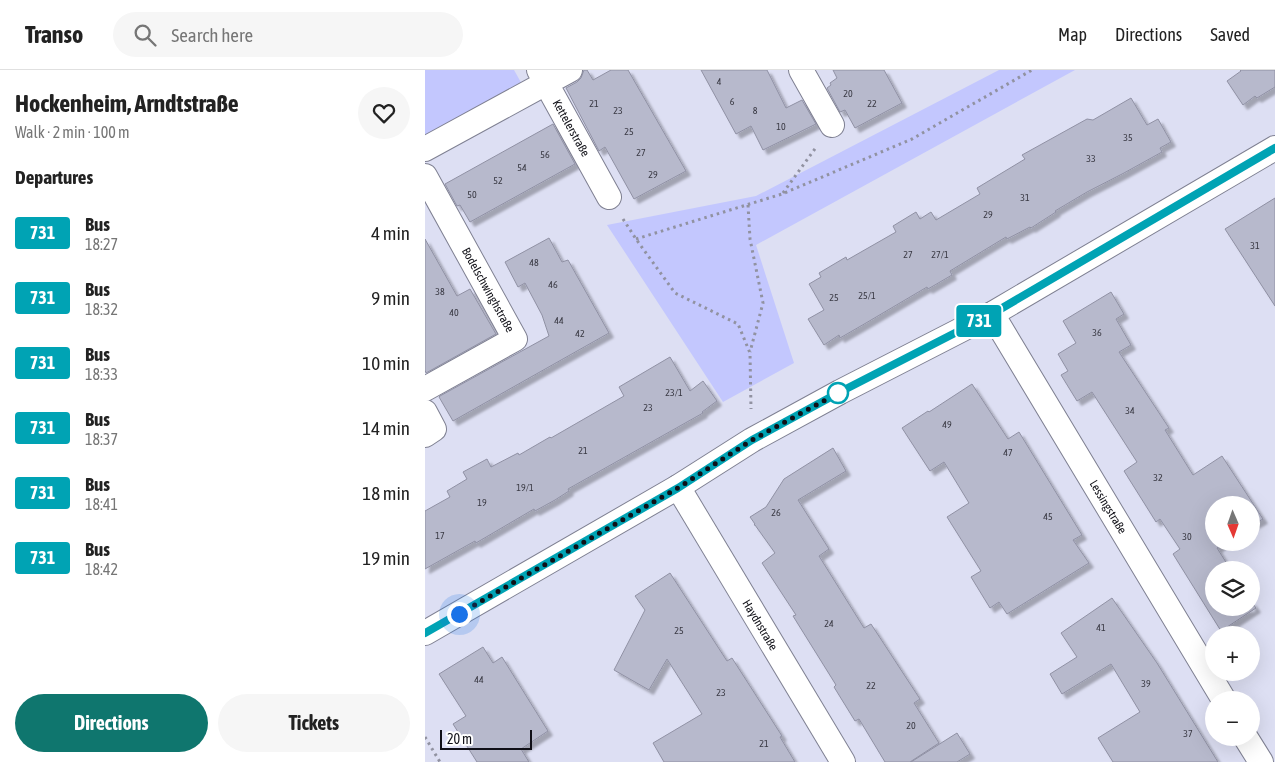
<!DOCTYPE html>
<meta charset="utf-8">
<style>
body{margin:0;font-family:"Asap Condensed",sans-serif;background:#f6f6f6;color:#222;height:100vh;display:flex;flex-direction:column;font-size:19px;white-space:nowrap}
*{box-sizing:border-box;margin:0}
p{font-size:16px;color:#767676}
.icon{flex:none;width:28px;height:28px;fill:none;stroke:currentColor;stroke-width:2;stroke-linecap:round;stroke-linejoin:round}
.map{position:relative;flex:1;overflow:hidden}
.sheet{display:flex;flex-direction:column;background:#fff;width:425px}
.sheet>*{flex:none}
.badge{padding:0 10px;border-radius:4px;font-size:18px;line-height:32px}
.needle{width:32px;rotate:178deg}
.buttons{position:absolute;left:780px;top:426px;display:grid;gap:10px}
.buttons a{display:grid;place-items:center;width:55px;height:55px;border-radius:50%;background:#fff;box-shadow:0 5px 20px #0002;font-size:25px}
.scale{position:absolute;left:15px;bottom:12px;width:92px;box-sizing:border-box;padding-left:5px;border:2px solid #101017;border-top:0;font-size:14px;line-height:18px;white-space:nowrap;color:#101017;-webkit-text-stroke:4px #fff;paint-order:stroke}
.you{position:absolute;width:25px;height:25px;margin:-12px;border:4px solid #fff;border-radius:50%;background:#1a73e8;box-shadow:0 0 0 8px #1a73e833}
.map>.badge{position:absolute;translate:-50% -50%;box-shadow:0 0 0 2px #fff}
h2{padding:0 15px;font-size:19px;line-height:45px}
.round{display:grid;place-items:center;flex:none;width:52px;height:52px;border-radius:26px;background:#f6f6f6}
.headline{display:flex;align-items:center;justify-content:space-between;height:85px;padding:0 15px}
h1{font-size:24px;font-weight:700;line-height:38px}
.button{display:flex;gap:10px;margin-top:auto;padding:10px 15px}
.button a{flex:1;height:58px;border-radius:30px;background:#0f766e;color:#fff;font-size:20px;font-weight:700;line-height:58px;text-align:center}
.button a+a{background:#f6f6f6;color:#222}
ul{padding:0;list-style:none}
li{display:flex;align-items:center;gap:15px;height:65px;padding:0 15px}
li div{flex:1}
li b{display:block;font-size:19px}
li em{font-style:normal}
li .badge{min-width:55px;font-weight:700;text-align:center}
header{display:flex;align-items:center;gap:30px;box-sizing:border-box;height:70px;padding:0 25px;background:#fff;border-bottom:1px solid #e0e0e0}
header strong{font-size:24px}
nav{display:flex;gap:28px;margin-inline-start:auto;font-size:18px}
.search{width:350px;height:45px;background:#f6f6f6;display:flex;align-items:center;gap:12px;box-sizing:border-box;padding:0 18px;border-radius:28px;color:#767676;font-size:19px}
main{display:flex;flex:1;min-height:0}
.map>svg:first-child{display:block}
.green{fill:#c3c7fe}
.building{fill:#b7b9cc;stroke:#9091a4;filter:url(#shadow)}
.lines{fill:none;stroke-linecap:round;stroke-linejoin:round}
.street-casing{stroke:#7f8092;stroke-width:26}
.path{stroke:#9192a1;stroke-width:3;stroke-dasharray:2.5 4;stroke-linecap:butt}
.street{stroke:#fff;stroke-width:24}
.line-casing{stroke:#fff;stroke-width:11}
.line{stroke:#00a3b4;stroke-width:8}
.walk{stroke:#101017;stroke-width:5;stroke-dasharray:0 9}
.stop-dot{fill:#fff;stroke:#00a3b4;stroke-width:2.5}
.labels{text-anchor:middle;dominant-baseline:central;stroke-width:4;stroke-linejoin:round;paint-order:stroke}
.number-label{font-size:10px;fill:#3a3a44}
.street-label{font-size:12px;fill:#101017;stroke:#fff}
</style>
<header>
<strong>Transo</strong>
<div class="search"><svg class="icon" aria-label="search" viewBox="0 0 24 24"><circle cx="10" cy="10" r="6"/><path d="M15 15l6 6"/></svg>Search here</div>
<nav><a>Map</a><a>Directions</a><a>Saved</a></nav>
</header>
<main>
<section class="sheet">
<div class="headline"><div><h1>Hockenheim, Arndtstraße</h1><p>Walk · 2 min · 100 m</p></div><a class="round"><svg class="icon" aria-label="heart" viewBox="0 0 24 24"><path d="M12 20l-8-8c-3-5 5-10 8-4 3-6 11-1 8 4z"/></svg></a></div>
<h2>Departures</h2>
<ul>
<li><span class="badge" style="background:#00a3b4;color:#fff">731</span><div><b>Bus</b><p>18:27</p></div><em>4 min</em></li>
<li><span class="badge" style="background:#00a3b4;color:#fff">731</span><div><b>Bus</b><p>18:32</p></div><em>9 min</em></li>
<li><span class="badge" style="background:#00a3b4;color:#fff">731</span><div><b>Bus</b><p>18:33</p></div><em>10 min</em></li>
<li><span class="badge" style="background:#00a3b4;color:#fff">731</span><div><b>Bus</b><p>18:37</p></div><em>14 min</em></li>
<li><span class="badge" style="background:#00a3b4;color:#fff">731</span><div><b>Bus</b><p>18:41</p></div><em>18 min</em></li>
<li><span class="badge" style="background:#00a3b4;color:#fff">731</span><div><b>Bus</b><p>18:42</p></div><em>19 min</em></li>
</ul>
<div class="button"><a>Directions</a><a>Tickets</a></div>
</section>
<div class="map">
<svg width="850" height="692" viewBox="0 0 850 692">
<defs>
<filter id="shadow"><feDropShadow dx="4.5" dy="4.5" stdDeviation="1" flood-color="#0004"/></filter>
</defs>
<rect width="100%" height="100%" fill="#dddff3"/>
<g class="green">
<polygon points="0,0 89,0 98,16 0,74"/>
<polygon points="574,0 650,0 331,175 369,293 298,332 182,155 331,126"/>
</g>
<g class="building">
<polygon points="159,0 162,0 168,10 186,0 203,0 261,101 209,129 180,77 174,81 141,18 152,12 156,8"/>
<polygon points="276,0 342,0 361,38 377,30 391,54 338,80 326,56 311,64"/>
<polygon points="408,0 459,0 477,33 430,58 420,40 415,42 402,18 406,15 405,13 412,8"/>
<polygon points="815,0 850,0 850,17 832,28 830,26 818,35 802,11 816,1"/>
<polygon points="706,28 722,55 733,49 746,72 735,78 737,82 699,103 662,122 630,141 631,142 606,158 605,157 582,169 581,167 525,201 527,205 503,219 502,217 441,253 415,268 414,265 399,275 383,249 399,240 384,214 396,207 394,203 421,187 422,190 471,162 468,156 491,142 495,149 506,142 511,150 555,124 552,118 600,89 597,85 662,49 668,50"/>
<polygon points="128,54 150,94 45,152 35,135 32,136 20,114"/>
<polygon points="850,128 850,236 800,159"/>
<polygon points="124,168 137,192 143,190 184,263 28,351 14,327 15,326 124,266 117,245 100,213 93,217 80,192"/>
<polygon points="0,169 32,226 45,219 71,264 1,303 0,300"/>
<polygon points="686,222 699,244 691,249 706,275 694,282 744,358 740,360 768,405 797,386 838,449 826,456 826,435 789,435 789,472 800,472 792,478 806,500 789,500 789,538 826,538 826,531 831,538 796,561 748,484 755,479 735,449 731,452 699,401 712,392 667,322 652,331 636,305 643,301 633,284 651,273 638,251"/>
<polygon points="245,287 265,321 278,311 292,331 277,342 278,343 143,419 144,421 130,430 110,441 109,439 51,473 50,471 0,499 0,441 25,427 22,421 42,409 38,402 62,389 66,397 93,383 94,385 125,367 126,368 199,326 194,317"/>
<polygon points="547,314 583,369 594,362 657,465 648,470 664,493 582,544 574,532 565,538 546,507 556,501 522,447 544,433 519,392 505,401 477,358 503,341 504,342"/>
<polygon points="408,378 421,401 373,430 404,479 394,486 439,558 446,554 495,629 489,633 514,673 485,692 460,692 434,649 430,651 409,617 411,615 368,546 371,545 337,493 350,483 330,455 329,455 330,454 325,447 341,437 359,409"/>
<polygon points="245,503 302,591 307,588 357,666 355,667 370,692 239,692 228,673 277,644 242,589 224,620 189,600 220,540 210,526"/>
<polygon points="687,528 732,593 793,692 688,692 673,668 715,642 686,594 637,624 625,604 652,587 636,563"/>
<polygon points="58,577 68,593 77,587 123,661 96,679 104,692 52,692 28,654 41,646 14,604"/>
<polygon points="532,663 545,684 532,692 486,692"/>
</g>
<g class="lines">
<g class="street-casing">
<g id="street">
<polyline points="145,0 121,13 184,127"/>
<polyline points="376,0 407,55"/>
<polyline points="0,79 121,13 114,0"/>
<polyline points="0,106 90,269 0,319"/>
<polyline points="567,244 799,630"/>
<polyline points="0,342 9,359 0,365"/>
<polyline points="253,417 418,692"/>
<polyline points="0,563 253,417 327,370 415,322 567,244 850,78"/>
<polyline points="821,668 836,692"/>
</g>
</g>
<g class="path">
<polyline points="358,123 392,76"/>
<polyline points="323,135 325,169 338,233 325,282"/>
<polyline points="198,149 211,169 250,223 313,254 325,283 326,339"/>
<polyline points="211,169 357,124 487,69 607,0"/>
<polyline points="0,667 15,692"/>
</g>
<use href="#street" class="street"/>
</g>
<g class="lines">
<g class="line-casing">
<polyline id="line" points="0,563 253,418 327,370 415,322 567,244 850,78"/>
</g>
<use href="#line" class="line"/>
<polyline class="walk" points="34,544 253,418 327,370 415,322 413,323"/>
</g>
<circle class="stop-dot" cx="413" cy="323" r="10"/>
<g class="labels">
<g class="number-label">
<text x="294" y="11">4</text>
<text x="423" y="23">20</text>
<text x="307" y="31">6</text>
<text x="169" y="33">21</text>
<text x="447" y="33">22</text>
<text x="193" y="40">23</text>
<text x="330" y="40">8</text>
<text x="356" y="56">10</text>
<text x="204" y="61">25</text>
<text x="703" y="67">35</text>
<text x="216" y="82">27</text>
<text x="120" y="84">56</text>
<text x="666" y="88">33</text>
<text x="97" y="97">54</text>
<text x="228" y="104">29</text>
<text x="73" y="110">52</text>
<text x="47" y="124">50</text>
<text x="600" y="127">31</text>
<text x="563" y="144">29</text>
<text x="830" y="175">31</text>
<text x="483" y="184">27</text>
<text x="515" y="184">27/1</text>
<text x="109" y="192">48</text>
<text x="128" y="214">46</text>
<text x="15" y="221">38</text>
<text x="442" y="225">25/1</text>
<text x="409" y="227">25</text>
<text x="29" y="242">40</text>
<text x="134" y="250">44</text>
<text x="672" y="262">36</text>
<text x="155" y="263">42</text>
<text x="249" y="322">23/1</text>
<text x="223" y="337">23</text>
<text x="705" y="340">34</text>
<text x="522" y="354">49</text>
<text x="158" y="380">21</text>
<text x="583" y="382">47</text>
<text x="733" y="407">32</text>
<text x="100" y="417">19/1</text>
<text x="57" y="432">19</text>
<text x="351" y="442">26</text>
<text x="623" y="446">45</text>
<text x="15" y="465">17</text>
<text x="762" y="466">30</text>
<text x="404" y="553">24</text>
<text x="676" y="557">41</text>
<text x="254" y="560">25</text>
<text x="54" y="609">44</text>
<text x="721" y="613">39</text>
<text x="446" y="615">22</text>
<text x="296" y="622">23</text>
<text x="486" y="655">20</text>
<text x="763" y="663">37</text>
<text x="339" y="673">21</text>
</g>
<g class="street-label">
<text transform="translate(146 58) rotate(61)">Kettelerstraße</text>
<text transform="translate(63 220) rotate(61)">Bodelschwinghstraße</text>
<text transform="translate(683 437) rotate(59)">Lessingstraße</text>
<text transform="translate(335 555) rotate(59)">Haydnstraße</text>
</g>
</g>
</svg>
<div class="buttons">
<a><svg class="needle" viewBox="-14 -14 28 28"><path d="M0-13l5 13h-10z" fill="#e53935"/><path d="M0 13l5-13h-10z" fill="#767676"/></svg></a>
<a><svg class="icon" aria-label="layers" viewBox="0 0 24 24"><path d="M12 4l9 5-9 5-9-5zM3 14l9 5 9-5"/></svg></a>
<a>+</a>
<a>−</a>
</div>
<div class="scale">20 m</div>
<div class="you" style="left:34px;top:544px"></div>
<b class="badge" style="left:554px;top:251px;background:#00a3b4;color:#fff">731</b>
</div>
</main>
